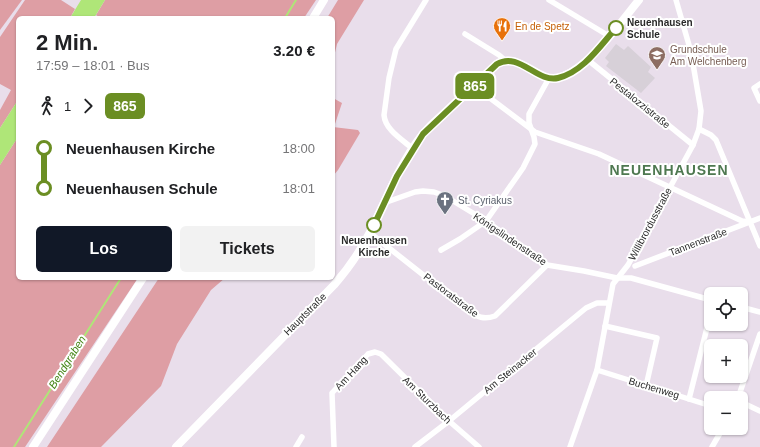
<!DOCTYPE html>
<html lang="de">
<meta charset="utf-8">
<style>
body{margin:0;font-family:Helvetica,sans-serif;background:#f2f2f2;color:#202124;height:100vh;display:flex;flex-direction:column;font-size:15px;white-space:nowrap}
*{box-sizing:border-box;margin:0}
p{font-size:13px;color:#757577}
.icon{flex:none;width:22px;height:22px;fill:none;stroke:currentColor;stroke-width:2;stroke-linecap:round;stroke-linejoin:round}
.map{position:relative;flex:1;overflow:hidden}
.sheet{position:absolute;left:16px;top:16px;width:319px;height:264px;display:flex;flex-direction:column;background:#fff;border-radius:6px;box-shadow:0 1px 3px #0004}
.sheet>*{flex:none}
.badge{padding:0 8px;border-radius:6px;font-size:14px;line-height:26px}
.buttons{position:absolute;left:704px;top:287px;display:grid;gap:8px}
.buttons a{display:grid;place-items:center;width:44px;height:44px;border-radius:6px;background:#fff;box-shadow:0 1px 3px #0004;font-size:20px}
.map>.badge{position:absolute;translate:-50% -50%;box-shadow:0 0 0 2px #fff}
.legs{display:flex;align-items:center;gap:6px;height:44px;padding:0 20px;font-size:13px}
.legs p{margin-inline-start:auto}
.overview{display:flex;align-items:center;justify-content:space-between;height:68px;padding:0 20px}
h1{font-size:22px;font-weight:800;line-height:30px}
.primary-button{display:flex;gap:8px;margin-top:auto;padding:8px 20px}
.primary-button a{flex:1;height:46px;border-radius:6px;background:#111827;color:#fff;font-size:16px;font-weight:800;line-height:46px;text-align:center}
.primary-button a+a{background:#f2f2f2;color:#202124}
ul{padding:0 20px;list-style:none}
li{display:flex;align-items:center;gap:14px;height:40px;font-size:15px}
li i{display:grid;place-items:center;width:6px;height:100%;margin:0 5px;background:currentColor}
li i::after{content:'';width:10px;height:10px;margin:-5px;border:3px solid;border-radius:50%;background:#fff}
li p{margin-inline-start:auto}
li:first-child i{background:linear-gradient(#0000 50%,currentColor 0)}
li:last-child i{background:linear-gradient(currentColor 50%,#0000 0)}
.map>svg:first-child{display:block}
.green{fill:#de9ea4}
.plaza{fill:#d7d0d8}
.water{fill:#afe678}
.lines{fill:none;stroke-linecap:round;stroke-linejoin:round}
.stream{stroke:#afe678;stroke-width:2}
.street{stroke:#fff;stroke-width:5.5}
.secondary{stroke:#fff;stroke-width:8}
.line-1-casing{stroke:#fff;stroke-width:9}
.line-1{stroke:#6b8e23;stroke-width:6}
.stop-1-dot{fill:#fff;stroke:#6b8e23;stroke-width:2}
.labels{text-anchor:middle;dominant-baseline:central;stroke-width:4;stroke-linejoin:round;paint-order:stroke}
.stop-label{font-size:10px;font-weight:bold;fill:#2a2a2a;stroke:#fff;text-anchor:start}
.food-label{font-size:10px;fill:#c56008;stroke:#fff;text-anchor:start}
.education-label{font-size:10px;fill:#785e54;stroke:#fff;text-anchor:start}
.street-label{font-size:10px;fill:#2a2a2a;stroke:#fff}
.worship-label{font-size:10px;fill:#5b616d;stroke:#fff;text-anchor:start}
.water-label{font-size:11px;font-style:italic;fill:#448516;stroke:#fff}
.district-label{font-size:14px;font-weight:bold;letter-spacing:1px;fill:#4e7850;stroke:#fff}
</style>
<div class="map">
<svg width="760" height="447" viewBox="0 0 760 447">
<rect width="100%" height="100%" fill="#e9deeb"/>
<g class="green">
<polygon points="0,0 22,0 0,30"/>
<polygon points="25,0 61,0 75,9 70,18 18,18 18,100 0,128 0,110 11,90 0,84 0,37"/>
<polygon points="105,0 316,0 304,18 101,18 96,15"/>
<polygon points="338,0 364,0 337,44 333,61 333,18 327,18"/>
<polygon points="333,98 342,103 335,124 333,124"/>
<polygon points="333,127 358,130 360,133 338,170 333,176"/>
<polygon points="18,137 18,278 138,278 25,447 0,447 0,165"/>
<polygon points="159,278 225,278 211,290 177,344 161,386 101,447 47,447"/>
</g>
<polygon class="plaza" points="616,44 624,50 628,46 651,67 648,72 655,78 641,93 606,66 609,62 605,58"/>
<g class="water">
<polygon points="81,0 105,0 94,18 70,18"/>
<polygon points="18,100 18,137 0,165 0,128"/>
</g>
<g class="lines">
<g class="stream">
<polyline points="285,18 296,0"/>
<polyline points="14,447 121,278"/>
</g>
<g class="street">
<polyline points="549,0 609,36"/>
<polyline points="465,34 499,55 506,61"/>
<polyline points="588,60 693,145"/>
<polyline points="760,84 754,88 760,101"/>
<polyline points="474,86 535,132 599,154 742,221 750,222"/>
<polyline points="699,129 711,135 716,140 760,246"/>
<path d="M 413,149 C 403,140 385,130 384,115 L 389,78 L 396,49 L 426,0"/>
<polyline points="384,203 415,192 423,191 434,192 445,196 486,221 547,265 584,271 617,278 631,278 711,300"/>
<path d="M 370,233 L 469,311 C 477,317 484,320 495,316 L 547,265"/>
<polyline points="441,250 460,239 486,221 523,168 535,144 534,137 529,123 529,114 549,78"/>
<polyline points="635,266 760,218"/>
<polyline points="741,307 760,312"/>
<polyline points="605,326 657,338 646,386"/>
<polyline points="597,370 711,406"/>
<polyline points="738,398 760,334"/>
<polyline points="689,399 711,312"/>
<polyline points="741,402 760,411"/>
<polyline points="296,447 302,437"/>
<polyline points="334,447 332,393 368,354 375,352 381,354 449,421 479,447"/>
<polyline points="415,447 449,421 586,308 597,303 609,303"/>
<polyline points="570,447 597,370 613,284 628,265 693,145 699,129 701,111 691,52 676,0"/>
<polyline points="712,447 723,428"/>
</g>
<g class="secondary">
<polyline points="313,18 324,0"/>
<polyline points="33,447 143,278"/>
<path d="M 176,447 L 334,285 C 348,269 360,252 370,232 C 387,199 403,153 430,126 L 497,64 C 518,51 537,82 557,78 C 586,72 620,23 639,0"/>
</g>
</g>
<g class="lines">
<g class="line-1-casing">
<path id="line-1" d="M 374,225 L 397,176 L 423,134 L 497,64 C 519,51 537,83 558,78 C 583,72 600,46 616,28"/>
</g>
<use href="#line-1" class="line-1"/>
</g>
<defs>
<g id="restaurant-pin" transform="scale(0.9)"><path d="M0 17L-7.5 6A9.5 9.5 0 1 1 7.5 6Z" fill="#e8710a" stroke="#fff"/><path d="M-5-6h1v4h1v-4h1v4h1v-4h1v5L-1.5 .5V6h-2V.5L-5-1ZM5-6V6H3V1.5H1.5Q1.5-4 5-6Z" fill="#fff"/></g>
<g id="school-pin" transform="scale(0.9)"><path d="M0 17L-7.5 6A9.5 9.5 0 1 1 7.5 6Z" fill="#8d6e63" stroke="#fff"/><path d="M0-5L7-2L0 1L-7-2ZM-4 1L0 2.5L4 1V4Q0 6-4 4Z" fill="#fff"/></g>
<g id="church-pin" transform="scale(0.9)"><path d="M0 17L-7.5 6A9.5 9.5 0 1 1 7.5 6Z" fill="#6b7280" stroke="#fff"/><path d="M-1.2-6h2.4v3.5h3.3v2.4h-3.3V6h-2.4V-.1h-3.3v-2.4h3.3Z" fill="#fff"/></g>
</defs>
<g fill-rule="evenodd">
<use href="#restaurant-pin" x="502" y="26"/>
<use href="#school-pin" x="657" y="55"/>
<use href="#church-pin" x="445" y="200"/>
</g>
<g class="stop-1-dot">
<circle cx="616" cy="28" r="7"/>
<circle cx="374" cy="225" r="7"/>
</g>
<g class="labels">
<g class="stop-label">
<text x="627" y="22">Neuenhausen<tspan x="627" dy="12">Schule</tspan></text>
<text x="374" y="240" text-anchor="middle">Neuenhausen<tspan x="374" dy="12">Kirche</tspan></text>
</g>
<g class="food-label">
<text x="515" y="26">En de Spetz</text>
</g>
<g class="education-label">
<text x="670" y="49">Grundschule<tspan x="670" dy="12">Am Welchenberg</tspan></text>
</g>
<g class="street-label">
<text transform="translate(640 103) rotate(39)">Pestalozzistraße</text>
<text transform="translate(650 224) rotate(-62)">Willibrordusstraße</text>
<text transform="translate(510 239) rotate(34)">Königslindenstraße</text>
<text transform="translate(698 242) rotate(-21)">Tannenstraße</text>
<text transform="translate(451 295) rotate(37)">Pastoratstraße</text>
<text transform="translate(305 314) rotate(-45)">Hauptstraße</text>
<text transform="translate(510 371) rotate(-39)">Am Steinacker</text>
<text transform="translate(351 373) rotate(-47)">Am Hang</text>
<text transform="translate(654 388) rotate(17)">Buchenweg</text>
<text transform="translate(427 400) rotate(44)">Am Sturzbach</text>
</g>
<g class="worship-label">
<text x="458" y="200">St. Cyriakus</text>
</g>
<g class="water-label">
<text transform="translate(67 362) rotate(-58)">Bendgraben</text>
</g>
<g class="district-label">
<text x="669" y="170">NEUENHAUSEN</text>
</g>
</g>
</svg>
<div class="buttons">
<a><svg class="icon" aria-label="locate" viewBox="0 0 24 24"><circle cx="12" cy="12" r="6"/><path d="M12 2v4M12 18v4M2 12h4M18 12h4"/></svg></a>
<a>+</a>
<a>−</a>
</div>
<b class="badge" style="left:475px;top:86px;background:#6b8e23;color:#fff">865</b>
<section class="sheet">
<div class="overview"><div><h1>2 Min.</h1><p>17:59 – 18:01 · Bus</p></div><b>3.20 €</b></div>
<div class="legs"><svg class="icon" aria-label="walk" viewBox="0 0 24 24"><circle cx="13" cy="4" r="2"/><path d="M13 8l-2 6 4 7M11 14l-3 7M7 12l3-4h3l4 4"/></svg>1<svg class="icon" aria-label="forward" viewBox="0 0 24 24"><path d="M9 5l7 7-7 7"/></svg><b class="badge" style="background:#6b8e23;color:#fff">865</b></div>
<ul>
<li><i style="color:#6b8e23"></i><b>Neuenhausen Kirche</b><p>18:00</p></li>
<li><i style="color:#6b8e23"></i><b>Neuenhausen Schule</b><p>18:01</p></li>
</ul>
<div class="primary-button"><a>Los</a><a>Tickets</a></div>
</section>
</div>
